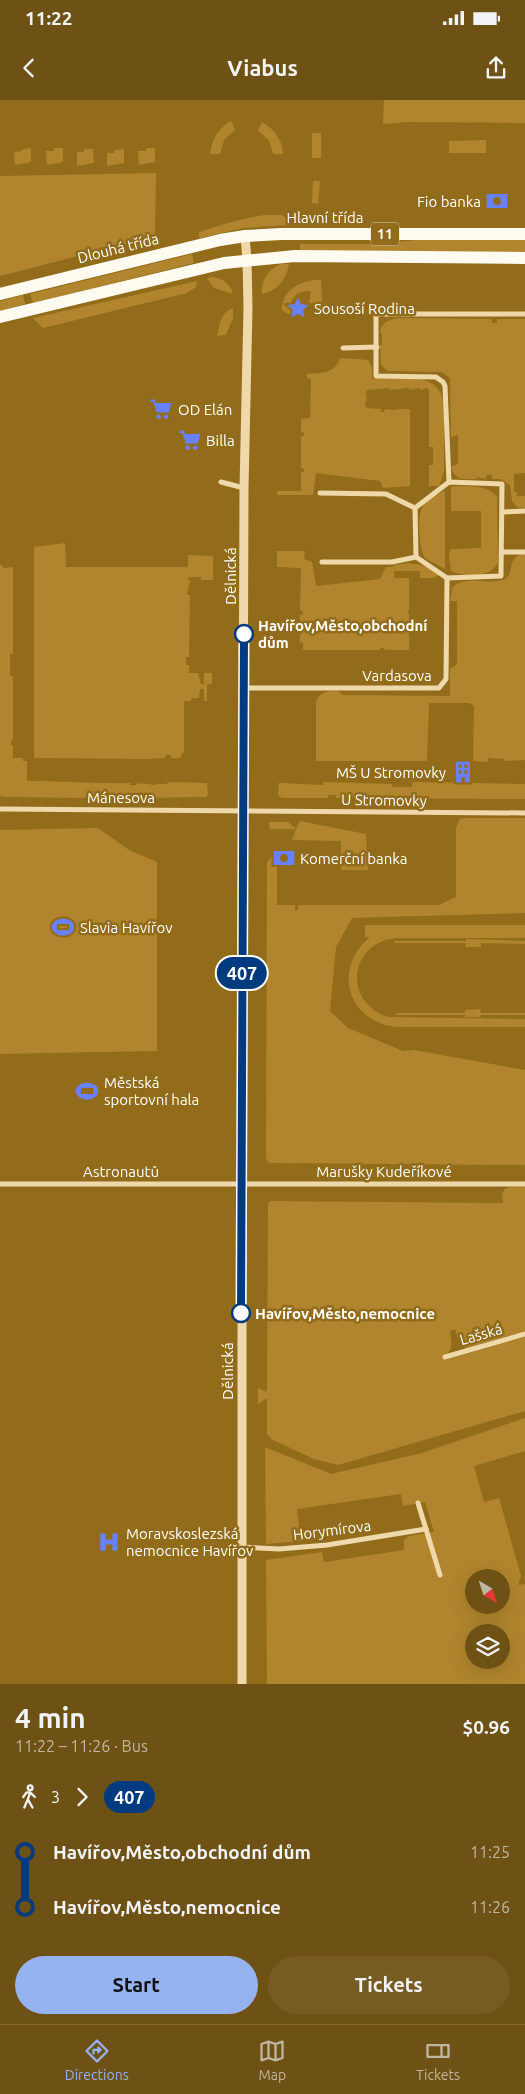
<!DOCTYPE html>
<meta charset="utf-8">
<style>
body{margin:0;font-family:Ubuntu,sans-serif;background:#765b22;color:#f1f3f6;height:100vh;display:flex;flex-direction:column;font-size:19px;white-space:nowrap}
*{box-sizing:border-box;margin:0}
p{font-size:16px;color:#bfb5a0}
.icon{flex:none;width:28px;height:28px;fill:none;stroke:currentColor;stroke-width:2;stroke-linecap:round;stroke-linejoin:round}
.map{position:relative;height:1584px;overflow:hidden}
.drawer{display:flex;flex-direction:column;background:#6e5114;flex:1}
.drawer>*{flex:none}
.badge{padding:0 10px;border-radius:16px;font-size:18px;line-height:32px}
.needle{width:32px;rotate:141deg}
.controls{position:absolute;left:465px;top:1469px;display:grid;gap:10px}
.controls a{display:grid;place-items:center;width:45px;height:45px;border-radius:50%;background:#6e5114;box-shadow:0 5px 20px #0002;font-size:25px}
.map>.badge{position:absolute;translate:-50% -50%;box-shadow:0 0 0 2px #fff}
.legs{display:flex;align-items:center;gap:8px;height:55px;padding:0 15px;font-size:16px}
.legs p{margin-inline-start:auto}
.headline{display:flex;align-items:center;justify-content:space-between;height:85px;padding:0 15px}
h1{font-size:28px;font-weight:600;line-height:38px}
.action{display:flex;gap:10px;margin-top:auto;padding:10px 15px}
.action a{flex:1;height:58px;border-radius:30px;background:#95b2f1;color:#111;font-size:20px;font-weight:600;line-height:58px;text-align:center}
.action a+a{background:#765b22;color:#f1f3f6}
ul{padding:0 15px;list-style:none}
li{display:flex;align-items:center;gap:18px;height:55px;font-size:19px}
li i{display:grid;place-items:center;width:8px;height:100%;margin:0 6px;background:currentColor}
li i::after{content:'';width:12px;height:12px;margin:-6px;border:4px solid;border-radius:50%;background:#6e5114}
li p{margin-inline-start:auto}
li:first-child i{background:linear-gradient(#0000 50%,currentColor 0)}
li:last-child i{background:linear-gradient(currentColor 50%,#0000 0)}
.status{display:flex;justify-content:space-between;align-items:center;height:35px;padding:0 25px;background:#6e5114;direction:ltr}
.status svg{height:14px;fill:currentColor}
header{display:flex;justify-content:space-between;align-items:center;height:65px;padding:0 15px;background:#6e5114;font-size:22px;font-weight:600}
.dock{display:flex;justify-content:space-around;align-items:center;height:70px;border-top:1px solid #806834;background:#6e5114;font-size:14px;color:#bfb5a0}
.dock a{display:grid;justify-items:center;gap:2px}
.dock .active{color:#95b2f1}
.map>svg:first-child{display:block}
.green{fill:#b0852d;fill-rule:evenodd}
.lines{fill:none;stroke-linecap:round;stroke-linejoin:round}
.minor{stroke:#efd8a9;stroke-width:5}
.tertiary{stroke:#efd8a9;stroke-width:9}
.primary{stroke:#fffbf1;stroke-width:12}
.line-1-casing{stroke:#fff;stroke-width:11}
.line-1{stroke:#003b80;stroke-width:8}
.stop-1-dot{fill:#fff;stroke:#003b80;stroke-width:2.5}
.labels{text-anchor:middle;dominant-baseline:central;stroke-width:5;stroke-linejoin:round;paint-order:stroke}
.shield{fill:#926c1a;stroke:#ded3ba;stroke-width:1}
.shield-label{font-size:14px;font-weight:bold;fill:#fff}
.poi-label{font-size:15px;fill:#fff;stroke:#926c1a;text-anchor:start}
.street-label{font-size:15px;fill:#fff;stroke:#926c1a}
.stop-label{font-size:15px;font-weight:bold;fill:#fff;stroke:#926c1a;text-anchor:start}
</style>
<div class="status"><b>11:22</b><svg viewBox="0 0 49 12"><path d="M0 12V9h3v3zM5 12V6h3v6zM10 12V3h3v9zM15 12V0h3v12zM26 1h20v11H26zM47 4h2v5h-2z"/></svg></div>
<header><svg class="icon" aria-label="back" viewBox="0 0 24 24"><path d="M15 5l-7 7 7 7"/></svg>Viabus<svg class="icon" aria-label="share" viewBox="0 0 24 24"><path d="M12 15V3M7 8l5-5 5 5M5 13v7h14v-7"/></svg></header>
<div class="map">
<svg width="525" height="1584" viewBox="0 0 525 1584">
<rect width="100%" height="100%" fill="#926c1a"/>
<g class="green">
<polygon points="384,0 525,0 525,23 408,22 383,24"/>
<path d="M 231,21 L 235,30 L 224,40 L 220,54 L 210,54 C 212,39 218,29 231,21 Z"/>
<path d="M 262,22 C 275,30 282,39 283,54 L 273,54 L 269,40 L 258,31 Z"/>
<rect x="312" y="33" width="9" height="25"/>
<polygon points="486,40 486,53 449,53 449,41"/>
<polygon points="31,48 31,62 15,65 14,52 22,51 22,49"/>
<polygon points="54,48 63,48 63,62 47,65 46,51 54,51"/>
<polygon points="146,48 155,48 155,62 139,65 138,51 146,51"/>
<polygon points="84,49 93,49 94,63 77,66 77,52 84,52"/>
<polygon points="124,49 124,63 107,66 107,53 114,53 115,50"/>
<polygon points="156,73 155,136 0,176 0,76"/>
<polygon points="313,81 320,81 318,104 312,103"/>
<path d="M 266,115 L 281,115 L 288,119 L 289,125 L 244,128 L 199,138 L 199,132 C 222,125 242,118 266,115 Z"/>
<polygon points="416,140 525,140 525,152 300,151 300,144 376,144"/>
<polygon points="192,154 194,163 33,203 30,194"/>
<path d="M 280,164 L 289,164 C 286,180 278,190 262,194 C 261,180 267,171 280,164 Z"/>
<path d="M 212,177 C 223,179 230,183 233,194 L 214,188 L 207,178 Z"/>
<path d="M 321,180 L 322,202 L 309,204 L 311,191 C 301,190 290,196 291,207 L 297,210 L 304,209 L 304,213 L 288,214 L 282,210 C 281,189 304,179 321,180 Z"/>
<polygon points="197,181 196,187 187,193 43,228 33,218"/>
<polygon points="23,195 25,204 0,211 0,201"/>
<path d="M 233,208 L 233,218 L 226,235 L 217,236 C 220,224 220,213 233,208 Z"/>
<path d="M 398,218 L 492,219 L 492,223 L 497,223 L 497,219 L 525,219 L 525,373 L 514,374 L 514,392 L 517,392 L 517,396 L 525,396 L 525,408 L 517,407 L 512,401 L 510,385 L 501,379 L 492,379 L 492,375 L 486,375 L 486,379 L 477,377 L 477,379 C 465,379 455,381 451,367 L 458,364 L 458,335 L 451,337 L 450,278 L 442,272 L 388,271 L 381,265 L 380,245 L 382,245 L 382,233 L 380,233 C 381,222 388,220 398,218 Z"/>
<path d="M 340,258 L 368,260 L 372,267 L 372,279 C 400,279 440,269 444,305 L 444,372 L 439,386 L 429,386 L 429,365 L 433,365 L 433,347 L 429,347 L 429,290 L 427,288 L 420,290 L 420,288 L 409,290 L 409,288 L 390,290 L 388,288 L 367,290 L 365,295 L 367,295 L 365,305 L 367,308 L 381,309 L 381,312 L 384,312 L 385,309 L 396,310 L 396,309 L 410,309 L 410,386 L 383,388 L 380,381 L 316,373 L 313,395 L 277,395 L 277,391 L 301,391 L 301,372 L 304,372 L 304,369 L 301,368 L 301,336 L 304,336 L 304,333 L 301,332 L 301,319 L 310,318 L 311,279 L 307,278 L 307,274 C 322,273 335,274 340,258 Z"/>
<path d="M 456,386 C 470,387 487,384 497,397 L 498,462 C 492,478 465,477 451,471 L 449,454 L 451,449 L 481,448 L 481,411 L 451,411 L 451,387 Z"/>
<path d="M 444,391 L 445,393 L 445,469 L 425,458 C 419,449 417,418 422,408 C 425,400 437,395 444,391 Z"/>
<polygon points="65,443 66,467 188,467 188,455 213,456 213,480 201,480 201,477 188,477 188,480 190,480 187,495 190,495 189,557 186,557 186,565 189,565 189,573 198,573 201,584 204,584 204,573 212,573 212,583 207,585 207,601 204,601 204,589 200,589 199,598 191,598 191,601 184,601 184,653 182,653 181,658 171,658 171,655 166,655 165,658 148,659 34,658 34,447"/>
<path d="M 277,451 L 305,451 L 304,459 L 312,462 L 316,486 L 380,479 L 386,467 L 393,467 L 394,465 C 412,462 424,463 439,475 L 433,478 L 420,478 L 420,471 L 394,471 L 394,478 L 409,478 L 409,511 L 407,513 L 409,514 L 409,550 L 385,550 L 384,548 L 380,548 L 380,550 L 303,550 L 303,543 L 300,542 L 300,515 L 303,515 L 303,511 L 300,510 L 301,468 L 277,467 Z"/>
<path d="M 525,453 L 525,660 L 505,661 L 504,659 L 488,658 L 488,662 L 473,661 L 474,606 L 469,603 L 429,603 L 427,661 L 316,661 L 316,603 C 319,591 328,591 338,591 L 343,595 L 450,596 L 450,569 L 457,564 L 457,501 L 450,501 L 453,487 C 465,475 487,485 502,480 C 517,476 504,457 525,453 Z"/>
<path d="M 0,465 L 2,465 L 3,468 L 13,467 L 13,554 L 10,554 L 10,576 L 13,576 L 13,639 L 11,640 L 11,645 L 13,645 L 13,658 L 23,658 L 23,661 L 27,661 L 27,681 C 64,681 94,684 130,683 L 130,685 L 136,685 L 137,683 L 156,685 L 158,682 L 158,684 L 167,684 L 168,682 L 207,683 L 208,694 L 206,697 L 146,698 L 146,695 L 144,695 L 143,698 L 87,698 L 87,695 L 85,698 L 7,697 L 0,696 Z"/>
<polygon points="323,682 392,684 392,687 412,687 413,682 525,684 525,699 336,698 336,695 328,695 328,698 282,698 278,695 279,683 323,685"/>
<polygon points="463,718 525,718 525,813 352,818 336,847 330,911 348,928 403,951 414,950 525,970 525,1065 269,1063 266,1058 267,762 272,756 277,756 277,805 295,805 295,810 298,810 298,805 439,805 456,797 456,728 460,719"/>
<polygon points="300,721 366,734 368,770 341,770 341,741 292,740 296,729 270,729 269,722 288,722 296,729"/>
<polygon points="98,728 129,750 157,762 157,951 0,954 0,730"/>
<path d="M 365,825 L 525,825 L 525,838 L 397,838 C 349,842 342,902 388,917 L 525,919 L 525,927 L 396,927 C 347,921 332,869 370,837 L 365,837 Z"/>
<polygon points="466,839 525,841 525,844 481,843 481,847 466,847 465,843 394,843 394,841 466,841"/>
<polygon points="480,909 481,913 525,913 525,915 481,915 480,917 465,917 465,915 396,915 397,913 465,913 465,910"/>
<path d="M 511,1087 L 525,1087 L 525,1231 L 466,1248 C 458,1244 458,1236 455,1229 L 450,1231 C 451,1241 455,1250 444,1255 L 446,1260 L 525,1237 L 525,1311 L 338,1365 L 314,1359 L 271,1339 L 267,1334 L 267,1298 L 258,1304 L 258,1288 L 267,1292 L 268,1104 L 270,1101 L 503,1103 L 502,1093 L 506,1088 Z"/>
<path d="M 525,1318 L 525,1351 L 474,1366 L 484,1402 L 499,1398 L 521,1476 L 518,1485 L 525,1484 L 525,1584 L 267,1584 L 266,1460 L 322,1452 L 324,1462 L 404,1450 L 404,1440 L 409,1436 L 434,1432 L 425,1402 L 403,1406 L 401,1394 L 297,1409 L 301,1441 L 266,1444 L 265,1347 L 331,1374 L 422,1353 ZM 474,1478 L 501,1478 L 501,1505 L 474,1505 ZM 474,1532 L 501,1532 L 501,1560 L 474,1560 Z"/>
</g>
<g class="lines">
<g class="minor">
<polyline points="343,248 377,247"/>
<polyline points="221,382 244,388"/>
<polyline points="449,382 445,286 443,282 436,277 376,276 376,214 525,214"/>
<polygon points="449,382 502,384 501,476 447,478 416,457 415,408"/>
<polyline points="320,393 386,394 415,408"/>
<polyline points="502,412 525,411"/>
<polyline points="502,452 525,452"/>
<polyline points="322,462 392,462 416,457"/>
<polyline points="243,588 439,588 446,579 447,478"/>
<polyline points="0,709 525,713"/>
<polyline points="0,1084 525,1084"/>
<polyline points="445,1257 525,1234"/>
<polyline points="418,1403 440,1475"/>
<polyline points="242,1447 279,1449 327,1445 426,1429"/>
</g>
<polyline class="tertiary" points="242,1584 242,939 244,388 248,208 247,160 245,136"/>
<g class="primary">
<polyline points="0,194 220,140 245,136 281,134 525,134"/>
<polyline points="0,217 224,163 295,156 525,158"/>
</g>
</g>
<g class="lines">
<g class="line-1-casing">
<polyline id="line-1" points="241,1213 244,534"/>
</g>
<use href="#line-1" class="line-1"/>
</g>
<defs>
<g id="bank-bare" transform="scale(1.725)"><path d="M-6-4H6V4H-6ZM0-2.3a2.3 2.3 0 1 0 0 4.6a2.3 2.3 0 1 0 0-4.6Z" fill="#6781ff" stroke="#926c1a" stroke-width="2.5" paint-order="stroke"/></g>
<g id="sight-bare" transform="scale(1.725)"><path d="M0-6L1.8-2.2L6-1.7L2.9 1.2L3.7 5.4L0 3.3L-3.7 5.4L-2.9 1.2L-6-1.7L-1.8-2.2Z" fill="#6781ff" stroke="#926c1a" stroke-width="2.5" paint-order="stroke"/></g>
<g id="supermarket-bare" transform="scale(1.725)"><path d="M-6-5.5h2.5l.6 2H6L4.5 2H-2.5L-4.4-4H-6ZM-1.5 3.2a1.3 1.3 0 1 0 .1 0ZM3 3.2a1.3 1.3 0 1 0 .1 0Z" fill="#6781ff" stroke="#926c1a" stroke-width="2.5" paint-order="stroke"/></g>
<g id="building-bare" transform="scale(1.725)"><path d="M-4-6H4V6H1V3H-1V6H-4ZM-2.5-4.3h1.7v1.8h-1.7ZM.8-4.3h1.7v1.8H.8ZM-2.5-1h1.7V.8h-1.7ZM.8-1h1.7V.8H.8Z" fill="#6781ff" stroke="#926c1a" stroke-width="2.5" paint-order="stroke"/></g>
<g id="stadium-bare" transform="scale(1.725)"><path d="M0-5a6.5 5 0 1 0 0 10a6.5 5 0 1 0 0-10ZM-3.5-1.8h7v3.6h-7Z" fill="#6781ff" stroke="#926c1a" stroke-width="2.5" paint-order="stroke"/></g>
<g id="hospital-bare" transform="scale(1.725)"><path d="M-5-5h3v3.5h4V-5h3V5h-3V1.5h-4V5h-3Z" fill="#6781ff" stroke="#926c1a" stroke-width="2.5" paint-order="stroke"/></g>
</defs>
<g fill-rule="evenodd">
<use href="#bank-bare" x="497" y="101"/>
<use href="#sight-bare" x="298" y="208"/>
<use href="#supermarket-bare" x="161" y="309"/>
<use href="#supermarket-bare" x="190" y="340"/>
<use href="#building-bare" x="463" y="672"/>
<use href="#bank-bare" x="284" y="758"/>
<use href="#stadium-bare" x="63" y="827"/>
<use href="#stadium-bare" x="87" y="991"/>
<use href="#hospital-bare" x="109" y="1442"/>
</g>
<g class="stop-1-dot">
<circle cx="244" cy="534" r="9"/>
<circle cx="241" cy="1213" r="9"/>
</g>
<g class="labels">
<rect class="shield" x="371" y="122.5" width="28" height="23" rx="4"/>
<g class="shield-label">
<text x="385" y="134">11</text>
</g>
<g class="poi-label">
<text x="481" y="101" text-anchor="end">Fio banka</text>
<text x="314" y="208">Sousoší Rodina</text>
<text x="178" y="309">OD Elán</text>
<text x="206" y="340">Billa</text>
<text x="446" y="672" text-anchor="end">MŠ U Stromovky</text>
<text x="300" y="758">Komerční banka</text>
<text x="80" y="827">Slavia Havířov</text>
<text x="104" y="982">Městská<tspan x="104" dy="17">sportovní hala</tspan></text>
<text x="126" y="1433">Moravskoslezská<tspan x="126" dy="17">nemocnice Havířov</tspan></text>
</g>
<g class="street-label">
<text x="325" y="117">Hlavní třída</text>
<text transform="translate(118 148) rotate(-14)">Dlouhá třída</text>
<text transform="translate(230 476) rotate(-90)">Dělnická</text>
<text x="397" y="575">Vardasova</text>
<text x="121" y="697">Mánesova</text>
<text transform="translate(384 700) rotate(1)">U Stromovky</text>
<text x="121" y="1071">Astronautů</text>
<text x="384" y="1071">Marušky Kudeříkové</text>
<text transform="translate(481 1234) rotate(-16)">Lašská</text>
<text transform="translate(227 1271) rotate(-90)">Dělnická</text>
<text transform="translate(332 1430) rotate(-7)">Horymírova</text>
</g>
<g class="stop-label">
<text x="258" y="525">Havířov,Město,obchodní<tspan x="258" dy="17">dům</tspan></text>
<text x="255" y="1213">Havířov,Město,nemocnice</text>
</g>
</g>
</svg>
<div class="controls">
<a><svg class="needle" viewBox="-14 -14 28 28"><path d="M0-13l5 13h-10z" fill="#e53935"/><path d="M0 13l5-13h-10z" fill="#bfb5a0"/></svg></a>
<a><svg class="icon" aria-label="layers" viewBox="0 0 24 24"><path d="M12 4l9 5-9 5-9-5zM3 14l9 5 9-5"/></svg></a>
</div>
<b class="badge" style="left:242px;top:873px;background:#003b80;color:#fff">407</b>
</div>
<section class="drawer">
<div class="headline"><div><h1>4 min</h1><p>11:22 – 11:26 · Bus</p></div><b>$0.96</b></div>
<div class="legs"><svg class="icon" aria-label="walk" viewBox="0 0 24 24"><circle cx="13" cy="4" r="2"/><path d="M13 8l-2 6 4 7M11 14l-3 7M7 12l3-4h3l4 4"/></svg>3<svg class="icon" aria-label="forward" viewBox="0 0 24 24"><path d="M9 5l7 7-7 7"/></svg><b class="badge" style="background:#003b80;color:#fff">407</b></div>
<ul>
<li><i style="color:#003b80"></i><b>Havířov,Město,obchodní dům</b><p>11:25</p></li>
<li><i style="color:#003b80"></i><b>Havířov,Město,nemocnice</b><p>11:26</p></li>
</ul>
<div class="action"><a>Start</a><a>Tickets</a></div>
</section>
<nav class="dock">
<a class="active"><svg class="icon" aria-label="directions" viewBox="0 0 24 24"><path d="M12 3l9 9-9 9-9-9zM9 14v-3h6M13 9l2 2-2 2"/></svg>Directions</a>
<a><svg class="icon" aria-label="map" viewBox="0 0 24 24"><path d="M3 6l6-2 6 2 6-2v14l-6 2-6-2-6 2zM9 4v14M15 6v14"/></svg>Map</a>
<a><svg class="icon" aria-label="tickets" viewBox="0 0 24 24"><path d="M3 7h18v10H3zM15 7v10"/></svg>Tickets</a>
</nav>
